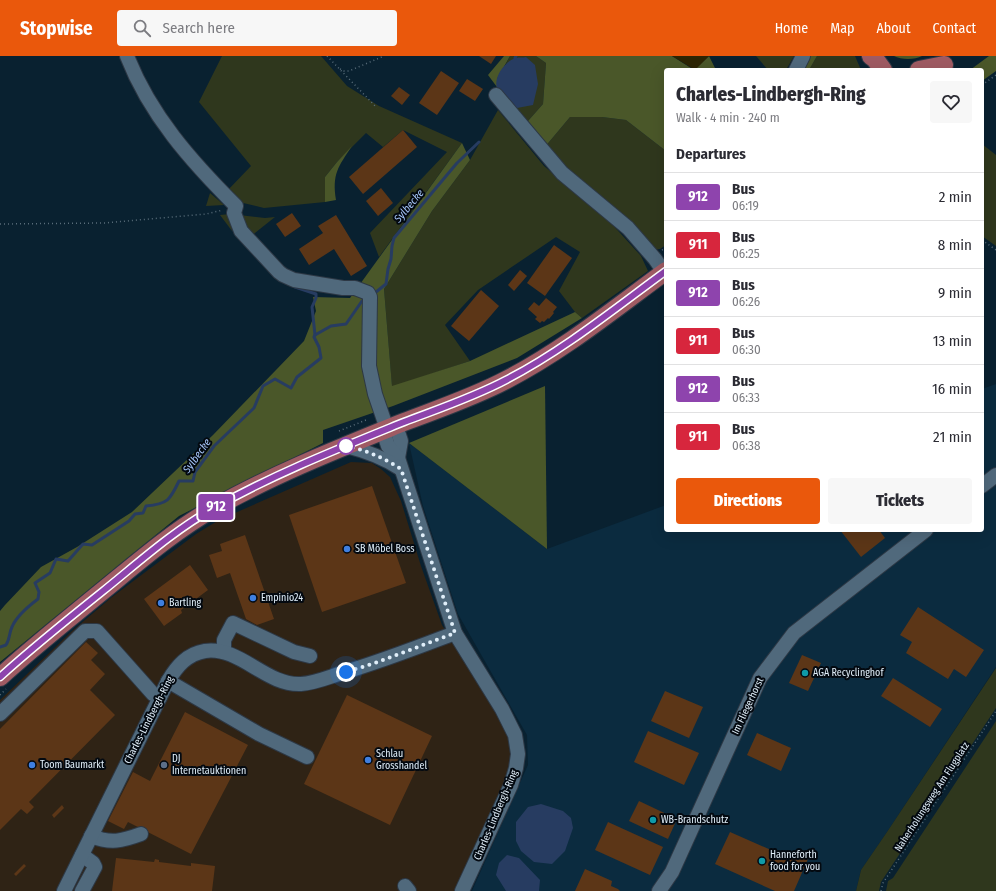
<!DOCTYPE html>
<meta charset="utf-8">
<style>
body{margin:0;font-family:"Fira Sans Condensed",sans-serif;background:#f7f7f7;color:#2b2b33;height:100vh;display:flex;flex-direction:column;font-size:15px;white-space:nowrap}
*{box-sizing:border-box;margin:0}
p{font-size:13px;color:#7c7c81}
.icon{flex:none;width:22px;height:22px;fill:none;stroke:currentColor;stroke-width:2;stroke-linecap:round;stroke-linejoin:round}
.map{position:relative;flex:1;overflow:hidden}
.side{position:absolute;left:664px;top:12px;width:320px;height:464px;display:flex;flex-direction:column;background:#fff;border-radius:4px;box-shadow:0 4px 16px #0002}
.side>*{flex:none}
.badge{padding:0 8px;border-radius:3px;font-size:14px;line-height:26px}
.you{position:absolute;width:20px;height:20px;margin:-10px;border:3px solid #fff;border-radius:50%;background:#1a73e8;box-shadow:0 0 0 6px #1a73e833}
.map>.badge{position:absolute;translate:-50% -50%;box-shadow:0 0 0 2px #fff}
h2{padding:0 12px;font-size:15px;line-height:36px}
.round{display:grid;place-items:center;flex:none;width:42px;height:42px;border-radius:4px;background:#f7f7f7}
.overview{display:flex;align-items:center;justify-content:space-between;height:68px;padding:0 12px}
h1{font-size:19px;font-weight:800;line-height:30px}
.button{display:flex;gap:8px;margin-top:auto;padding:8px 12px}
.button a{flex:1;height:46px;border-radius:4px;background:#ea580c;color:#fff;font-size:16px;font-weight:800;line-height:46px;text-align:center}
.button a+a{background:#f7f7f7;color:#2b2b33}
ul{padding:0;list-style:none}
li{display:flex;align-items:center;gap:12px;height:48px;padding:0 12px;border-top:1px solid #e1e1e2}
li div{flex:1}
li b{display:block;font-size:15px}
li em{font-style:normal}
li .badge{min-width:44px;font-weight:700;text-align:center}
header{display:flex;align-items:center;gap:24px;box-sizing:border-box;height:56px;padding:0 20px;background:#ea580c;color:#fff}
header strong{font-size:19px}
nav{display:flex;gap:22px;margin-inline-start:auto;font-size:14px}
.search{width:280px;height:36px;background:#f7f7f7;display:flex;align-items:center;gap:10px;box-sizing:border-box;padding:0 14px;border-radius:4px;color:#7c7c81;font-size:15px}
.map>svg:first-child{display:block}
.built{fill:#0b2b3f}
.industrial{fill:#2f2315}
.green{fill:#2f371d}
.forest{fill:#4a5729}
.sand{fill:#2d2504}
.water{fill:#273c61}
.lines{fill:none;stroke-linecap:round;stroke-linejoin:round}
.stream{stroke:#273c61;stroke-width:3}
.building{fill:#5c3617}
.minor-casing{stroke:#2d3845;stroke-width:16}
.major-casing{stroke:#2d3845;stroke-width:20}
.path{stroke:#596d7a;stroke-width:1.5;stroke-dasharray:1 3;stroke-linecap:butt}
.minor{stroke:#50697c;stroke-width:14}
.major{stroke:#9f5b63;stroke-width:18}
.line-casing{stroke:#fff;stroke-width:9}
.line{stroke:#8e44ad;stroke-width:6}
.walk{stroke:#e0eef9;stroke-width:4;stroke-dasharray:0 7.2}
.stop-dot{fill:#fff;stroke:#8e44ad;stroke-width:2}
.shop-dot{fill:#3f7fe0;stroke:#030910;stroke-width:1.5}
.culture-dot{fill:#0f9aa8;stroke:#030910;stroke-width:1.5}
.service-dot{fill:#5c6f8a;stroke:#030910;stroke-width:1.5}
.labels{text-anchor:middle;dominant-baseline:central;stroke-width:4;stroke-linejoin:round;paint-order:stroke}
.poi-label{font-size:10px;fill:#e0eef9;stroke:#030910;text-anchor:start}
.street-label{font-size:10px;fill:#e0eef9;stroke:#030910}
.water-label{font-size:11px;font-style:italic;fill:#a6c5f8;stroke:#030910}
</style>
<header>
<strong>Stopwise</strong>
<div class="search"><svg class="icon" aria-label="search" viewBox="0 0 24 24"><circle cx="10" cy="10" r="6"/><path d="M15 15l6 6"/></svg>Search here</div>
<nav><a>Home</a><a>Map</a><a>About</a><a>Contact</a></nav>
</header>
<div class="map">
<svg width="996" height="835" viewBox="0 0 996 835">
<rect width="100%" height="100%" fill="#092130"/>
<polygon class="built" points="996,328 996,611 887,776 861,814 856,835 472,835 528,709 527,679 458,558 423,450 409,387 547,493 666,449 666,474 982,474 982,333"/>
<polygon class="industrial" points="351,406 372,407 381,413 390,421 401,445 421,510 442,569 497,655 507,674 512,700 505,725 457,835 0,835 0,644 72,575 112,541 196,478 219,464"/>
<g class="green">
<polygon points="222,0 321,0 347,30 379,50 462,87 379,201 370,177 447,96 403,74 383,91 366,77 337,106 325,121 325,146 264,152 239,146 227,135 251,110 199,46"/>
<path d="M 510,0 L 536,0 L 546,7 L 543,48 L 528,65 C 516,56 502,47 497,31 L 501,37 L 515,2 L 505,10 Z"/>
<polygon points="756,0 794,0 786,14 768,14"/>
<polygon points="817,0 855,0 861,14 809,14"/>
<polygon points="498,54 544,110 611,167 641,200 648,215 582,262 575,256 559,235 580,196 556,181 478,234 445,269 470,305 392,331 384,233 432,155 470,104"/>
<polygon points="570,61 602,61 626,64 666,95 666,189 660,193 653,194 544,92"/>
<polygon points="982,88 996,99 996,190 982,180"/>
<polygon points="210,137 224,149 206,150"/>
<polygon points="230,158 232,175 220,159"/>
<polygon points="239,159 265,162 275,161 250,181"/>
<polygon points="996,612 996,652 881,826 879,835 856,835 861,814 887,776"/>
<polygon points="996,665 996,835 886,835 888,825 893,822"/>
</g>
<g class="forest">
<polygon points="504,0 510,0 497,23 497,31 488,19"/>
<polygon points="536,0 672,0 694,14 709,0 716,14 666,14 666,95 626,64 602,61 570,61 544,92 509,50 528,65 543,48 546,7"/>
<polygon points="810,0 817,0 809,14 803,14"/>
<path d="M 894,0 L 922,0 C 915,4 901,4 894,0 Z"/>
<polygon points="989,0 996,0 996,15 982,25 982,14 970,14"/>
<polygon points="462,87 470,104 432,155 384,233 392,330 470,305 575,256 582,262 517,302 393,350 323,374 323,387 179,460 0,606 0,555 5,549 41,511 77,491 132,456 213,379 304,285 316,255 313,241 350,242"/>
<path d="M 352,90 C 338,111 332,118 336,144 L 325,146 L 325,121 L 337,106 Z"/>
<polygon points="545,330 547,493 409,387"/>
</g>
<polygon class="sand" points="672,0 709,0 695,14"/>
<g class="water">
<path d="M 526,1 L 535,9 L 538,28 L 533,49 L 517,52 C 511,46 500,39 497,32 C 493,21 506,4 516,2 C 519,1 523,2 526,1 Z"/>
<polygon points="541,748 563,755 571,762 573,772 565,795 552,808 534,806 521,795 516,785 516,766 528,751"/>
<polygon points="507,799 519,802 540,824 539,835 506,835 496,819 499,807"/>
</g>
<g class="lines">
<g class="stream">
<polyline points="515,2 516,0"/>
<polyline points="295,231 316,238 316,242 312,251 315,279"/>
<polyline points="376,236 386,228 388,213 391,203 392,190 394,182 457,107 479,86"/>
<path d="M 0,591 L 6,589 C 10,583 9,577 12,571 C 16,561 30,549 38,543 L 39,536 L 35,527 L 50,517 L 56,503 L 68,505 L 83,488 L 92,489 L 129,465 L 135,458 L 143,457 L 146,450 C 168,448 170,444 179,425 L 193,425 L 195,416 L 214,390 L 254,352 L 263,330 L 275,323 L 291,332 L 297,321 L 321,302 L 319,291 L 314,281 L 315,279 L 331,270 L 346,268 L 362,245"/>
</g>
</g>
<g class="building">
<polygon points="479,0 496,0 491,8"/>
<polygon points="441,15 459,27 437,59 419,47"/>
<polygon points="467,23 483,33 475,45 459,35"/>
<polygon points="399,31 410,39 402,49 391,40"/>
<polygon points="403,74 417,91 363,138 349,121"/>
<polygon points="381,132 393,147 378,160 366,145"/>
<polygon points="292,157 301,170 285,181 276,168"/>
<polygon points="336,159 367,210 351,220 334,193 309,209 299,193 323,177 318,170"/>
<polygon points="554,189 572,202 545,240 527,227"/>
<polygon points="520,214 527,220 514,235 508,229"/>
<polygon points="481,234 499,250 469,285 451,270"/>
<polygon points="546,242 557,251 553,256 554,257 549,263 548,262 544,266 542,265 540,267 535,263 537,261 528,253 534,246 539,250"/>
<polygon points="372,430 406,527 322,556 289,459"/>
<polygon points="840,474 879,474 885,482 861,501"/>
<polygon points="245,479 274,563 257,569 246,563 230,517 217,522 209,499 222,495 220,488"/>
<polygon points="190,509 208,534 181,554 182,557 164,570 144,543"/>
<polygon points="918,551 984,594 966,621 954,613 948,623 906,597 912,586 900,579"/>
<polygon points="86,586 98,597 91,604 105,618 90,634 115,659 29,746 34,751 27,758 21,753 0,774 0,673"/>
<polygon points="802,599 821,607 808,635 789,627"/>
<polygon points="893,622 942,653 930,671 881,640"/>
<polygon points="665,635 703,651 689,682 651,665"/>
<polygon points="347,639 432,680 390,769 304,728"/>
<polygon points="185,656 248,689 191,798 128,766 124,773 108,765 133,716 150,725"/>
<polygon points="648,675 699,697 684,729 634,706"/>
<polygon points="757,677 791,692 781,715 747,699"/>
<polygon points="639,745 677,763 668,783 629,765"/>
<polygon points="62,749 64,752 54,762 52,759"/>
<polygon points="608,766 663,791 650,819 595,794"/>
<polygon points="730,776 789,802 792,795 808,803 794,835 775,835 715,808"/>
<polygon points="116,802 154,806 155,803 159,804 159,806 191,810 191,807 215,810 212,835 112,835"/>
<polygon points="24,808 26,810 16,820 14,818"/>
<polygon points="585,813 612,825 611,830 618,833 620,835 575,835"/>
</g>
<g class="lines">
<g class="minor-casing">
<g id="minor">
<path d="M 127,0 C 150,59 191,105 236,150 L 234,157 L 241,175 L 279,216 L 283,219 L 294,224 L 343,232 L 355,232 L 368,237 L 370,241 L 369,310 L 375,338 L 387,373"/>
<polyline points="796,14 803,0"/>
<polyline points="496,39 562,117 628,172 655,203 664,216"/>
<polyline points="396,370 401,385 398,402"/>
<polyline points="383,375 388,390 398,402 455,577 502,653 515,679 518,698 516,712 511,729 462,835"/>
<path d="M 346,390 C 366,395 383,401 401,413"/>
<polyline points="982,430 996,419"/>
<polyline points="224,595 224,584 233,567 294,596 310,600"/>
<polyline points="168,625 259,678 307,701"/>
<polyline points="0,658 85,575 97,575 153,638 160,641"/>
<path d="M 91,780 C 111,788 122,785 141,778"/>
<polyline points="82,799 93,807 95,811 82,835"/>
<polyline points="405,830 409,835"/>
<path d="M 64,835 L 168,625 C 177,610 187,598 205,595 C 240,590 266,630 301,628 C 316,627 331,620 345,616 C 382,605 418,591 455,577"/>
<polyline points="659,835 672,816 760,622 794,577 926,474"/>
</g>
</g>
<g class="major-casing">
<g id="major">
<polyline points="871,0 875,3 883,14"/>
<polyline points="919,14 944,9"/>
<path d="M 0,621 C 32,592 66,565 100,537 C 137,507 172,476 214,452 C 274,418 340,392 404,366 C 438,353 474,341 506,324 C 564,294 614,253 666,215"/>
</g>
</g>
<g class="path">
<polyline points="327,0 377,52"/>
<polyline points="340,13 344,15 349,15 384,0"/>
<polyline points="982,29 996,19"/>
<polyline points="0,168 104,167 206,158 223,154"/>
<polyline points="982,184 996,194"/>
<polyline points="662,194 666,192"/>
<polyline points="339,375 366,364"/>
<polyline points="0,639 6,633"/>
<polyline points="881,835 883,827 996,655"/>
</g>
<use href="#minor" class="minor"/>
<use href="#major" class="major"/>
</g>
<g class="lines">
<g class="line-casing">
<path id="line" d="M 0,621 C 33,591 68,563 103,535 C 139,506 173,475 214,452 C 274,418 340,392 404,366 C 438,353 474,341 506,324 C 564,294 614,253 666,215"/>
</g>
<use href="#line" class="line"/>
<path class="walk" d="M 346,390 C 366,394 384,402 401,413 L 455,577 L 375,607 L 346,616"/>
</g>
<circle class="stop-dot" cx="346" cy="390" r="8"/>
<g class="shop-dot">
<circle cx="347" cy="493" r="4"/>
<circle cx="253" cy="542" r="4"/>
<circle cx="161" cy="547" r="4"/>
<circle cx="368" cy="704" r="4"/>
<circle cx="32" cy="709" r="4"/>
</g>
<g class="culture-dot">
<circle cx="805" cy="617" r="4"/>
<circle cx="653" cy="764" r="4"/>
<circle cx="762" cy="805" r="4"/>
</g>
<circle class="service-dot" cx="164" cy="709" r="4"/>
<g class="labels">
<g class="poi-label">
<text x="355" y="493">SB Möbel Boss</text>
<text x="261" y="542">Empinio24</text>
<text x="169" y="547">Bartling</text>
<text x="813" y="617">AGA Recyclinghof</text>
<text x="376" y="698">Schlau<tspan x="376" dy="12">Grosshandel</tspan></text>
<text x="172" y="703">DJ<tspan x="172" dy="12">Internetauktionen</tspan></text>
<text x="40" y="709">Toom Baumarkt</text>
<text x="661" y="764">WB-Brandschutz</text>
<text x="770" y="799">Hanneforth<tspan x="770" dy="12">food for you</tspan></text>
</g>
<g class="street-label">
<text transform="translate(748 650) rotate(-65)">Im Fliegerhorst</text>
<text transform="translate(149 664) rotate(-63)">Charles-Lindbergh-Ring</text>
<text transform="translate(932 741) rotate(-57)">Naherholungsweg Am Flugplatz</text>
<text transform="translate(496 759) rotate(-67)">Charles-Lindbergh-Ring</text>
</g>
<g class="water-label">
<text transform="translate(409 150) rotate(-50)">Sylbecke</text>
<text transform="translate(197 400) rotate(-54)">Sylbecke</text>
</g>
</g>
</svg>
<div class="you" style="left:346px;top:616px"></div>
<b class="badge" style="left:216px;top:451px;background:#8e44ad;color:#fff">912</b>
<section class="side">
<div class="overview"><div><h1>Charles-Lindbergh-Ring</h1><p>Walk · 4 min · 240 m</p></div><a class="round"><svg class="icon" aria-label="heart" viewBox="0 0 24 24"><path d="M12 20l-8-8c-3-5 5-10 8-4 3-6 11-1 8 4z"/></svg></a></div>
<h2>Departures</h2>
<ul>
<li><span class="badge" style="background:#8e44ad;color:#fff">912</span><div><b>Bus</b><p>06:19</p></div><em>2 min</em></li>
<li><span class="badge" style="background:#d7263d;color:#fff">911</span><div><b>Bus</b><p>06:25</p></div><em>8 min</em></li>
<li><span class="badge" style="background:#8e44ad;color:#fff">912</span><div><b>Bus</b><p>06:26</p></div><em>9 min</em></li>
<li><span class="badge" style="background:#d7263d;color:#fff">911</span><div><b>Bus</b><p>06:30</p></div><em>13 min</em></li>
<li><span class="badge" style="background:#8e44ad;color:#fff">912</span><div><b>Bus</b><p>06:33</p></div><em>16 min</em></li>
<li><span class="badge" style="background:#d7263d;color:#fff">911</span><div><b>Bus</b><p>06:38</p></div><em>21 min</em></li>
</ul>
<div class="button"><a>Directions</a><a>Tickets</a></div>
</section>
</div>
